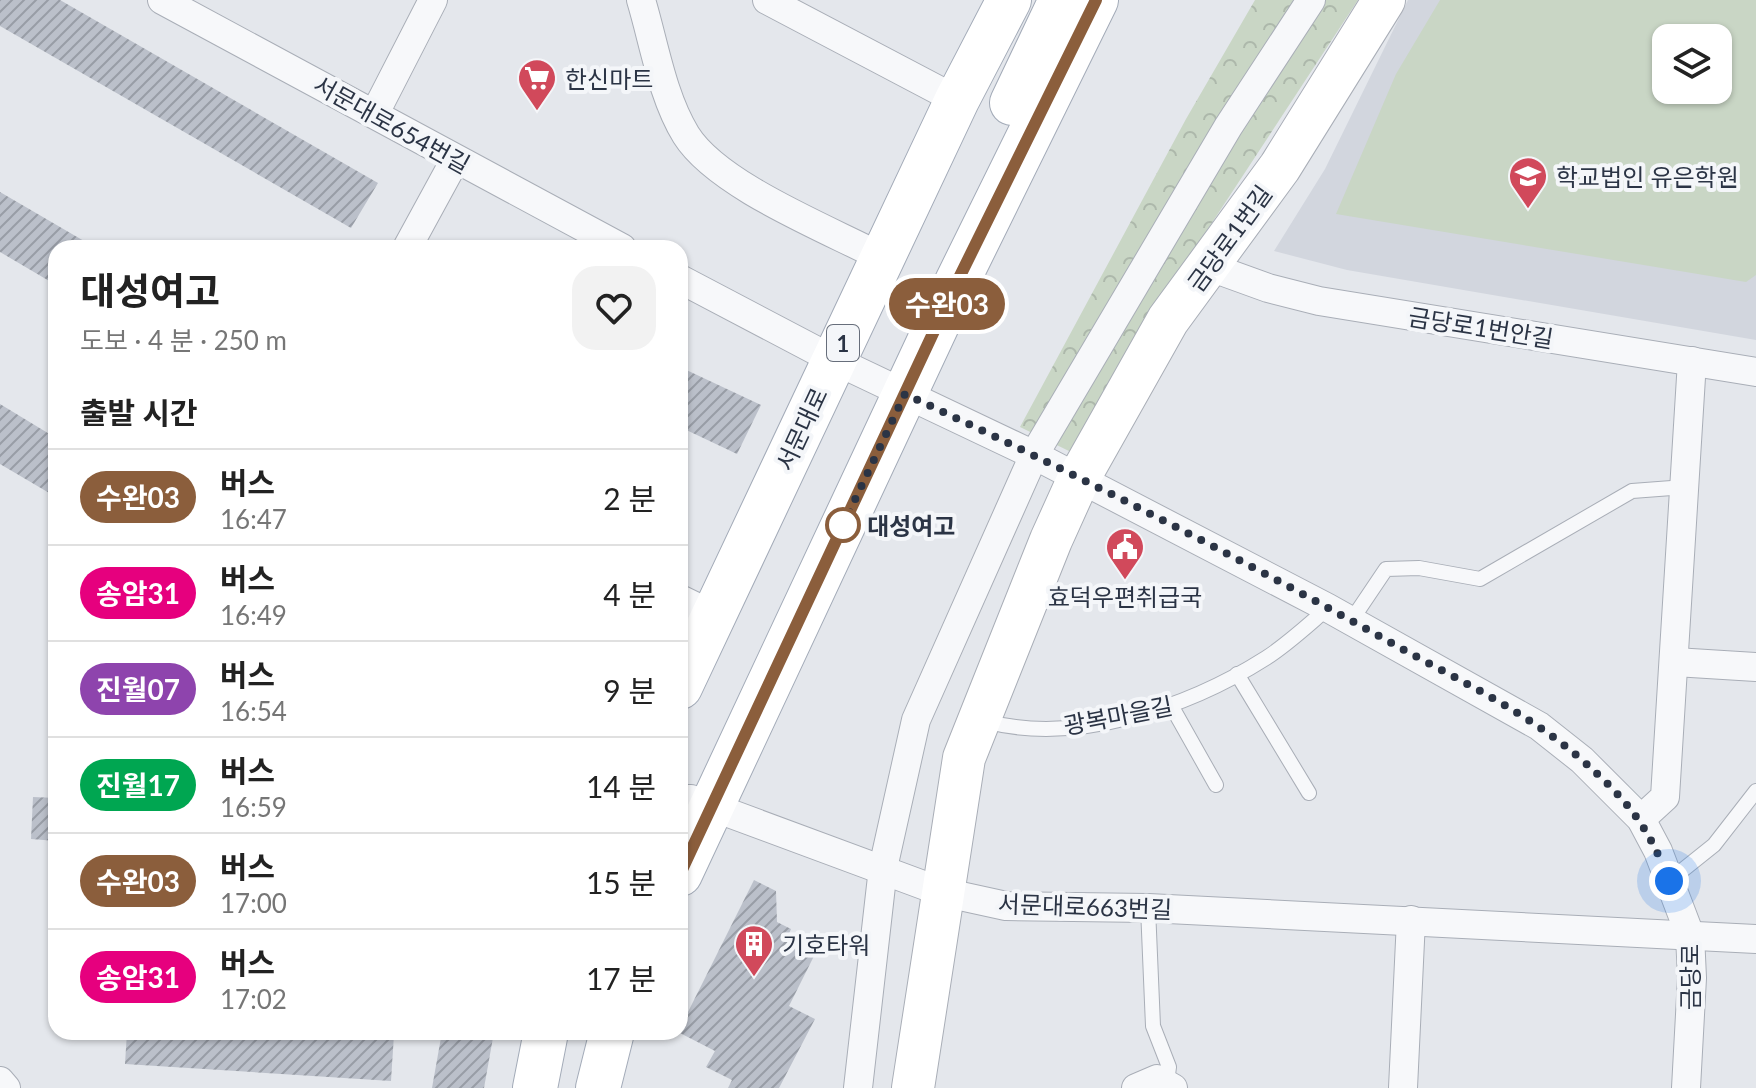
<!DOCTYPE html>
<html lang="ko">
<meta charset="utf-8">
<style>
body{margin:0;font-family:Lato,"Noto Sans KR",sans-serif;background:#f2f2f2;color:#222;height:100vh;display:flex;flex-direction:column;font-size:30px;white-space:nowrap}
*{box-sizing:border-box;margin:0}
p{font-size:26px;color:#767676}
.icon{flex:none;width:44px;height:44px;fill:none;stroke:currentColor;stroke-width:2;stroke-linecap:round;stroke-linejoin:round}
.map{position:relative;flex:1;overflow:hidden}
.details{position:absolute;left:48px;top:240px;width:640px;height:800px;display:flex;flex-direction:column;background:#fff;border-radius:24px;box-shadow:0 2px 6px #0004}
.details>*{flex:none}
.badge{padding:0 16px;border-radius:26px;font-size:28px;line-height:52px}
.fabs{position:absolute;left:1652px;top:24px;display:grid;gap:16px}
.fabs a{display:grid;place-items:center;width:80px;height:80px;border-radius:16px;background:#fff;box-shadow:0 2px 6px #0004;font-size:40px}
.you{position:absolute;width:40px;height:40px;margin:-20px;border:6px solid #fff;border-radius:50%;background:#1a73e8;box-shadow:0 0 0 12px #1a73e833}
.map>.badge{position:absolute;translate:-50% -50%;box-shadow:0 0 0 4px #fff}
h2{padding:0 32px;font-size:30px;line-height:72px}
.round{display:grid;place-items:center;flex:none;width:84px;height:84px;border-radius:24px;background:#f2f2f2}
.headline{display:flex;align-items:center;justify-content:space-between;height:136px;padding:0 32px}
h1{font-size:38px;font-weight:700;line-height:60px}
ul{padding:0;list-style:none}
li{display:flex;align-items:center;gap:24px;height:96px;padding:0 32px;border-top:2px solid #e0e0e0}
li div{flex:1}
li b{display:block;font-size:30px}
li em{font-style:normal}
li .badge{min-width:88px;font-weight:700;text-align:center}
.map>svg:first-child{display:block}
.built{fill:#d2d6de;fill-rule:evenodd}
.forest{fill:url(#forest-crowns)}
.pitch{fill:#c9d6c5;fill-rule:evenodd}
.building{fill:url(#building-hatch)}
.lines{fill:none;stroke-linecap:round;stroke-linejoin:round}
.lane-casing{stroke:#a9aeb7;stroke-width:16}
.street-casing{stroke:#a9aeb7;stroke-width:30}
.secondary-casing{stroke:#a9aeb7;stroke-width:44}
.primary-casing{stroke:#a3abb8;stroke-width:46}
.lane{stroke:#f7f8fa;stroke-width:14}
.street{stroke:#f7f8fa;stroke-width:28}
.secondary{stroke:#fff;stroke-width:42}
.primary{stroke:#fff;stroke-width:44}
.line-casing{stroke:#fff;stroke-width:18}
.line{stroke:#8b5e3c;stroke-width:12}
.walk{stroke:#2b3445;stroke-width:8;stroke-dasharray:0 14.4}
.stop-dot{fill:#fff;stroke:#8b5e3c;stroke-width:4}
.labels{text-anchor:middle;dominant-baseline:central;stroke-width:8;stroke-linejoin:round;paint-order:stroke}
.shield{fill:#f4f6f9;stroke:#676e7b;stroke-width:2}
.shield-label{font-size:22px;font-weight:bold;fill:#2b3445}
.poi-label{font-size:24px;fill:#2b3445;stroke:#f4f6f9;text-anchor:start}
.street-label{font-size:24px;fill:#2b3445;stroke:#f4f6f9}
.stop-label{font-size:24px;font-weight:bold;fill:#2b3445;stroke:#f4f6f9;text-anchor:start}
</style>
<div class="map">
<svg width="1756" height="1088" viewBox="0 0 1756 1088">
<defs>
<pattern id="forest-crowns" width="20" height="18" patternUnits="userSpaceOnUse" patternTransform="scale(2)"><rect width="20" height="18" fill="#c9d6c5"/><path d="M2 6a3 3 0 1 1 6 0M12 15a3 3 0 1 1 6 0" fill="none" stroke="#adb8ab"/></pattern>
<pattern id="building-hatch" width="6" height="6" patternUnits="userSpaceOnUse" patternTransform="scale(2)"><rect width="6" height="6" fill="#bbc0ca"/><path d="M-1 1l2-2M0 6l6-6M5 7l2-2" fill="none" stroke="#989da6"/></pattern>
</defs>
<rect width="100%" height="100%" fill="#e4e7ec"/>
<path class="built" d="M 1408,0 L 1756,0 L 1756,340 L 1347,270 L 1274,251 L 1325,169 ZM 1666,38 L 1718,38 L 1718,90 L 1666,90 Z"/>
<polygon class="forest" points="1255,0 1358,0 1141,331 1075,454 1020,427 1186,119"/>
<path class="pitch" d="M 1440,0 L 1756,0 L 1756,275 L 1746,282 L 1336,214 L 1396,74 ZM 1666,38 L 1718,38 L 1718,90 L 1666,90 Z"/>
<g class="building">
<polygon points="0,0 60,0 378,183 351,228 0,26"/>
<polygon points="0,192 96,248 56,248 56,285 0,252"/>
<polygon points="680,367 761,405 737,454 680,427"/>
<polygon points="0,404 56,438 56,497 0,464"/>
<polygon points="33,797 56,798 56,841 31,839"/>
<polygon points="754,880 776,891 777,922 791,929 788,936 817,950 789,1006 815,1019 779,1088 728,1088 732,1080 706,1067 715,1051 678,1032"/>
<polygon points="127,1032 394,1034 391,1081 125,1064"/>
<polygon points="442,1032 494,1032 484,1088 432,1088"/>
</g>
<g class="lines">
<g class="lane-casing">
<g id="lane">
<polyline points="1351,621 1386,569 1419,568 1480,579 1632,491 1685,487"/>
<polyline points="1237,674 1309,793"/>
<polyline points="1172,707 1216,785"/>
<path d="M 985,721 C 1076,746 1189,707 1266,658 C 1288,644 1308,625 1328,608"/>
<polyline points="1669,881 1714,845 1756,791"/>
<polyline points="1148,908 1153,1026 1169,1067 1167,1082"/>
</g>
</g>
<g class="street-casing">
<g id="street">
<polyline points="162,0 622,248"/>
<path d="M 641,0 C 654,43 662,96 686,135 C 718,186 828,229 883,258"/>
<polyline points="767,0 957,100"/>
<polyline points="375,113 433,0"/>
<polyline points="407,248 455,160"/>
<polyline points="1210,267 1268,288 1319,301 1756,372"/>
<polyline points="680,279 834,360 1034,455 1328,608 1539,726 1582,760 1641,819 1658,851 1690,935 1692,978 1686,1088"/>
<polyline points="680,599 713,615"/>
<polyline points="1675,662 1756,667"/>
<polyline points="680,799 691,799 942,892 1006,906 1148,908 1756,939"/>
<polyline points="1641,819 1665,797 1692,361"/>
<polyline points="0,1081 6,1088"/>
<polyline points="858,1088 883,868 916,720 1034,455 1228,127 1311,0"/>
<polyline points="1136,1088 1157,1079 1173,1088"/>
<polyline points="1403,1088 1411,920"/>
</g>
</g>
<g class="secondary-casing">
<polyline id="secondary" points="913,1088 964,758 1051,540 1079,478 1168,320 1280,167 1384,0"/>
</g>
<g class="primary-casing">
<g id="primary">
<polyline points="1012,103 1061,0"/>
<polyline points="680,687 957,100 1009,0"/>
<polyline points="680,874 957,282 1096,0"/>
<polyline points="535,1088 546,1032"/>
<polyline points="598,1088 612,1032"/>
</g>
</g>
<use href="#lane" class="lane"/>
<use href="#street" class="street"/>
<use href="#secondary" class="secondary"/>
<use href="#primary" class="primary"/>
</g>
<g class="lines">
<g class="line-casing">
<polyline id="line" points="680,874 957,282 1096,0"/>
</g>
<use href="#line" class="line"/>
<path class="walk" d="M 843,525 L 905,394 C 1068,470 1229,552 1386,640 C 1452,677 1525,710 1582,760 C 1627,800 1648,825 1669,881"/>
</g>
<defs>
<g id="supermarket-pin" transform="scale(2)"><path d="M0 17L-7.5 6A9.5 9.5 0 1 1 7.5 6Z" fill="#d1495b" stroke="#f4f6f9"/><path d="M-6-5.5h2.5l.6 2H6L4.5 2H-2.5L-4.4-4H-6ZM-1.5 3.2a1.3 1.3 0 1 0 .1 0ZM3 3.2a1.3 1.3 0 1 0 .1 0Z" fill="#fff"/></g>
<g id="school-pin" transform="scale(2)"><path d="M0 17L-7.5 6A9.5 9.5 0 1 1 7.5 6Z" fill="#d1495b" stroke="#f4f6f9"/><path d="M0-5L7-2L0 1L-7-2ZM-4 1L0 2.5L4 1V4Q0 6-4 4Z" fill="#fff"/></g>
<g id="civic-pin" transform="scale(2)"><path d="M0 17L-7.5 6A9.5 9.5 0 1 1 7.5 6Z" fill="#d1495b" stroke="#f4f6f9"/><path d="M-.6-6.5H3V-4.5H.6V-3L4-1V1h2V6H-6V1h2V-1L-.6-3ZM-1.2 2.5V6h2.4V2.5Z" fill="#fff"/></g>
<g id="building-pin" transform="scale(2)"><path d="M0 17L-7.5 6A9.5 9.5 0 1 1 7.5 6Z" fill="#d1495b" stroke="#f4f6f9"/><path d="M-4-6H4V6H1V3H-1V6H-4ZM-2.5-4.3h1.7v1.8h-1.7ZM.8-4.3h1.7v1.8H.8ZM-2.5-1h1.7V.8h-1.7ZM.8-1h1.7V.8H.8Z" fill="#fff"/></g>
</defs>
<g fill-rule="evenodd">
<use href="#supermarket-pin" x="537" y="78"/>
<use href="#school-pin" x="1528" y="176"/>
<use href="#civic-pin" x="1125" y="547"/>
<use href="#building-pin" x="754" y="944"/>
</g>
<circle class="stop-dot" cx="843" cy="525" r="16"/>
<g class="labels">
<rect class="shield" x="827" y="325" width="32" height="36" rx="6"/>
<g class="shield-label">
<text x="843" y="343">1</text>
</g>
<g class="poi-label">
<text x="565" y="78">한신마트</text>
<text x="1556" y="176">학교법인 유은학원</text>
<text x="1125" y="596" text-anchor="middle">효덕우편취급국</text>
<text x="782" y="944">기호타워</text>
</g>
<g class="street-label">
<text transform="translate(392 124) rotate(29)">서문대로654번길</text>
<text transform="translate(1229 238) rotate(-54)">금당로1번길</text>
<text transform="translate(1481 327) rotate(9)">금당로1번안길</text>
<text transform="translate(801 429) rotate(-65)">서문대로</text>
<text transform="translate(1118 715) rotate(-11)">광복마을길</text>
<text transform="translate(1085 906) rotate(2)">서문대로663번길</text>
<text transform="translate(1689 977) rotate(-90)">금당로</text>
</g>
<g class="stop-label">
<text x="867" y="525">대성여고</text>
</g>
</g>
</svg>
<div class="fabs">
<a><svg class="icon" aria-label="layers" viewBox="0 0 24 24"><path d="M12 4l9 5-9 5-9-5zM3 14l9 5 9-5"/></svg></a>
</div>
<div class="you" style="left:1669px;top:881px"></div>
<b class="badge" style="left:947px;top:304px;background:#8b5e3c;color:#fff">수완03</b>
<section class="details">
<div class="headline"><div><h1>대성여고</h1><p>도보 · 4 분 · 250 m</p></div><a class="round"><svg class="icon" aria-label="heart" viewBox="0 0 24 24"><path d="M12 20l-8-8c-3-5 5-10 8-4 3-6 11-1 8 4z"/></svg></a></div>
<h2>출발 시간</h2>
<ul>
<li><span class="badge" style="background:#8b5e3c;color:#fff">수완03</span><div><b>버스</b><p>16:47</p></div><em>2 분</em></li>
<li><span class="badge" style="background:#e6007e;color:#fff">송암31</span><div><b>버스</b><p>16:49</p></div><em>4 분</em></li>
<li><span class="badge" style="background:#8e44ad;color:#fff">진월07</span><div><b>버스</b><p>16:54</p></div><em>9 분</em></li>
<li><span class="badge" style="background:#00a651;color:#fff">진월17</span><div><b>버스</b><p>16:59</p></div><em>14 분</em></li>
<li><span class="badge" style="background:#8b5e3c;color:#fff">수완03</span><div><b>버스</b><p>17:00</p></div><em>15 분</em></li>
<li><span class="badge" style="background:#e6007e;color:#fff">송암31</span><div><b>버스</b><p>17:02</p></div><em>17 분</em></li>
</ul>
</section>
</div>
